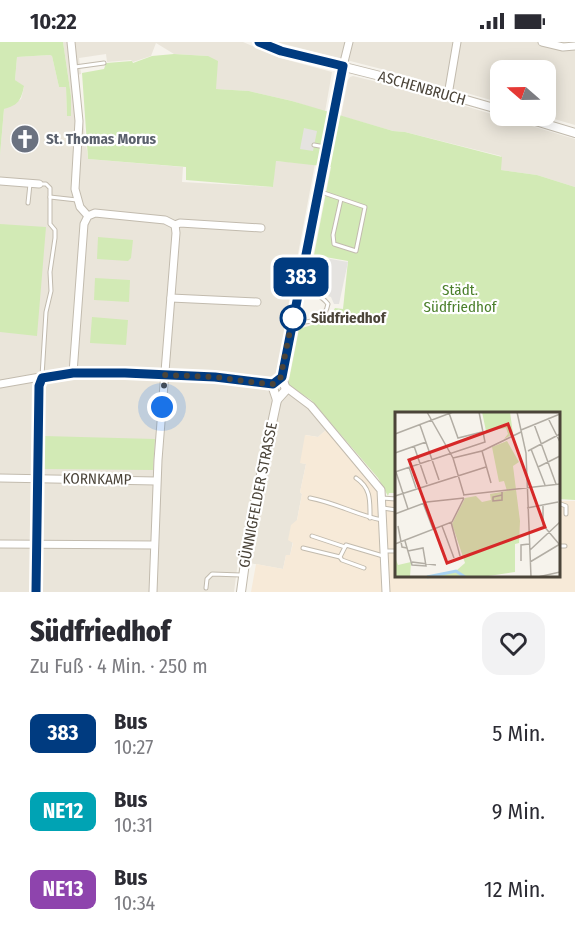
<!DOCTYPE html>
<html lang="de">
<meta charset="utf-8">
<style>
body{margin:0;font-family:"Fira Sans Condensed",sans-serif;background:#f2f2f3;color:#2b2b33;height:100vh;display:flex;flex-direction:column;font-size:22px;white-space:nowrap}
*{box-sizing:border-box;margin:0}
p{font-size:20px;color:#7c7c81}
.icon{flex:none;width:33px;height:33px;fill:none;stroke:currentColor;stroke-width:2;stroke-linecap:round;stroke-linejoin:round}
.map{position:relative;height:550px;overflow:hidden}
.panel{display:flex;flex-direction:column;background:#fff;flex:1}
.panel>*{flex:none}
.badge{padding:0 12px;border-radius:9px;font-size:21px;line-height:39px}
.needle{width:39px;rotate:290deg}
.tools{position:absolute;left:490px;top:18px;display:grid;gap:12px}
.tools a{display:grid;place-items:center;width:66px;height:66px;border-radius:12px;background:#fff;box-shadow:0 3px 15px #0003;font-size:30px}
.you{position:absolute;width:30px;height:30px;margin:-15px;border:4px solid #fff;border-radius:50%;background:#1a73e8;box-shadow:0 0 0 9px #1a73e833}
.map>.badge{position:absolute;translate:-50% -50%;box-shadow:0 0 0 3px #fff}
.round{display:grid;place-items:center;flex:none;width:63px;height:63px;border-radius:18px;background:#f2f2f3}
.overview{display:flex;align-items:center;justify-content:space-between;height:102px;padding:0 30px}
h1{font-size:28px;font-weight:800;line-height:45px}
ul{padding:0;list-style:none}
li{display:flex;align-items:center;gap:18px;height:78px;padding:0 30px}
li div{flex:1}
li b{display:block;font-size:22px}
li em{font-style:normal}
li .badge{min-width:66px;font-weight:700;text-align:center}
.status{display:flex;justify-content:space-between;align-items:center;height:42px;padding:0 30px;background:#fff;direction:ltr}
.status svg{height:16px;fill:currentColor}
.map>svg:first-child{display:block}
.residential{fill:#eae5da}
.commercial{fill:#f7ead8}
.green{fill:#d2eab5}
.parking{fill:#e5e3e0}
.lines{fill:none;stroke-linecap:round;stroke-linejoin:round}
.service-casing{stroke:#c2bbae;stroke-width:5}
.minor-casing{stroke:#c2bbae;stroke-width:9}
.tertiary-casing{stroke:#c2bbae;stroke-width:10}
.service{stroke:#fff;stroke-width:3}
.minor{stroke:#fff;stroke-width:7}
.tertiary{stroke:#fff;stroke-width:8}
.line-casing{stroke:#fff;stroke-width:14}
.line{stroke:#003b80;stroke-width:9}
.walk{stroke:#4b4439;stroke-width:6;stroke-dasharray:0 10.8}
.stop-dot{fill:#fff;stroke:#003b80;stroke-width:3}
.labels{text-anchor:middle;dominant-baseline:central;stroke-width:4.5;stroke-linejoin:round;paint-order:stroke}
.street-label{font-size:15px;fill:#4b4439;stroke:#fff}
.worship-label{font-size:15px;font-weight:bold;fill:#5b616d;stroke:#fff;text-anchor:start}
.park-label{font-size:15px;fill:#4a7f2a;stroke:#fff}
.stop-label{font-size:15px;font-weight:bold;fill:#4b4439;stroke:#fff;text-anchor:start}
.inset-river{fill:none;stroke:#a9d4f2;stroke-width:3}
.inset-road{fill:none;stroke:#b2ada4;stroke-width:1.5}
.view{fill:#d62828;fill-opacity:0.15;stroke:#d62828;stroke-width:3}
.inset-edge{fill:none;stroke:#4b4439;stroke-width:3}
</style>
<div class="status"><b>10:22</b><svg viewBox="0 0 49 12"><path d="M0 12V9h3v3zM5 12V6h3v6zM10 12V3h3v9zM15 12V0h3v12zM26 1h20v11H26zM47 4h2v5h-2z"/></svg></div>
<div class="map">
<svg width="575" height="550" viewBox="0 0 575 550">
<rect width="100%" height="100%" fill="#f6f3ec"/>
<g class="residential">
<polygon points="63,0 243,0 280,16 332,30 325,70 292,59 249,49 215,47 208,14 174,12 156,1 151,14 133,20 131,18 107,20 106,12 79,16 81,32 77,33 88,117 183,125 182,140 273,145 275,119 315,122 284,286 288,343 326,388 318,395 306,393 301,421 306,422 300,450 302,452 290,514 286,513 283,527 238,519 234,550 0,550 0,113 4,67 21,57 24,45 15,38 17,15 50,13 52,14 59,45 66,44 67,74 71,74 71,54"/>
<polygon points="276,0 575,0 575,83 544,74 546,74 546,28 501,28 501,61 401,32"/>
<polygon points="353,34 418,50 575,97 575,145 537,133 501,128 501,114 405,90 393,89 341,74 348,38 350,35"/>
</g>
<polygon class="commercial" points="326,388 377,445 380,454 396,455 396,534 558,534 559,459 575,459 575,550 251,550 256,522 283,527 286,513 290,513 293,501 288,498 291,483 297,478 302,452 300,450 306,422 300,421 305,393 318,395"/>
<g class="green">
<path d="M 0,0 L 63,0 L 71,54 L 71,74 L 67,74 L 66,45 L 59,45 L 52,14 L 50,13 L 17,15 L 15,38 L 24,44 C 21,59 18,63 4,67 L 0,113 Z"/>
<polygon points="174,12 208,14 218,19 216,47 249,49 292,59 393,89 405,90 502,115 501,128 537,133 575,145 575,458 559,457 558,371 396,371 396,451 389,451 388,454 378,436 311,358 288,343 299,287 328,278 335,266 343,267 348,219 314,213 331,125 276,119 273,145 186,138 186,125 88,117 82,31 104,27 106,21 132,19 133,21 152,14"/>
<polygon points="0,182 46,185 37,294 0,290"/>
<polygon points="98,195 133,198 131,216 128,219 97,217"/>
<polygon points="95,236 130,238 129,260 94,258"/>
<polygon points="92,275 128,278 126,303 90,301"/>
<polygon points="44,394 155,397 153,428 43,427"/>
</g>
<g class="parking">
<polygon points="304,86 317,89 313,109 300,107"/>
<polygon points="319,215 348,220 339,262 334,262 331,255 312,249"/>
</g>
<g class="lines">
<g class="service-casing">
<g id="service">
<polyline points="75,25 104,21"/>
<polyline points="314,103 325,105"/>
<polyline points="40,142 46,142 50,146 50,182 55,188 55,196 50,230 51,249 46,270 42,334"/>
<polyline points="321,150 365,165 356,209 334,202 333,193 341,157"/>
<polyline points="50,155 77,158"/>
<polyline points="28,161 30,142"/>
<path d="M 294,281 C 309,280 325,280 328,262 C 321,253 313,251 302,249"/>
<path d="M 356,436 C 371,446 370,458 370,476"/>
<path d="M 310,456 C 337,461 356,473 382,478"/>
<polyline points="382,456 396,457"/>
<polyline points="558,461 566,464 566,472"/>
<polyline points="383,466 396,468"/>
<polyline points="312,494 345,505"/>
<polyline points="558,504 565,504"/>
<polyline points="303,506 340,515"/>
<polyline points="385,509 396,509"/>
<polyline points="364,526 342,518 340,515 346,503 383,514"/>
<polyline points="206,546 207,537 212,532 241,533"/>
</g>
</g>
<g class="minor-casing">
<g id="minor">
<polyline points="71,0 79,79 75,147 80,165 88,174"/>
<polyline points="542,0 563,5 575,4"/>
<polyline points="343,24 349,0"/>
<polyline points="448,53 457,0"/>
<polyline points="0,139 39,142"/>
<polyline points="171,256 257,260"/>
<polyline points="73,331 84,182 88,174 95,171 165,178 175,183 180,181 261,186"/>
<polyline points="0,342 57,332 98,330 215,335 273,342"/>
<polyline points="287,346 311,364 381,448 386,550"/>
<polyline points="0,436 156,439"/>
<polyline points="0,502 154,503"/>
<polyline points="36,550 39,344 42,336"/>
<polyline points="153,550 158,418 176,191 175,183"/>
</g>
</g>
<g class="tertiary-casing">
<g id="tertiary">
<polyline points="259,0 281,9 400,39 501,68"/>
<polyline points="519,74 575,91"/>
<polyline points="277,358 286,348 282,335"/>
<polyline points="241,550 250,484 277,358 272,343 282,335 343,24"/>
</g>
</g>
<use href="#service" class="service"/>
<use href="#minor" class="minor"/>
<use href="#tertiary" class="tertiary"/>
</g>
<g class="lines">
<g class="line-casing">
<polyline id="line" points="36,550 39,344 42,336 73,331 125,331 215,335 273,342 282,335 343,24 281,9 259,0"/>
</g>
<use href="#line" class="line"/>
<polyline class="walk" points="162,365 165,333 215,335 267,342 273,342 280,338 293,274 293,276"/>
</g>
<defs>
<g id="church-disc" transform="scale(1.5)"><circle r="9.5" fill="#6b7280" stroke="#fff"/><path d="M-1.2-6h2.4v3.5h3.3v2.4h-3.3V6h-2.4V-.1h-3.3v-2.4h3.3Z" fill="#fff"/></g>
</defs>
<g fill-rule="evenodd">
<use href="#church-disc" x="25" y="97"/>
</g>
<circle class="stop-dot" cx="293" cy="276" r="12"/>
<g class="labels">
<g class="street-label">
<text transform="translate(422 46) rotate(16)">ASCHENBRUCH</text>
<text transform="translate(97 437) rotate(1)">KORNKAMP</text>
<text transform="translate(258 453) rotate(-79)">GÜNNIGFELDER STRASSE</text>
</g>
<g class="worship-label">
<text x="46" y="97">St. Thomas Morus</text>
</g>
<g class="park-label">
<text x="460" y="248">Städt.<tspan x="460" dy="17">Südfriedhof</tspan></text>
</g>
<g class="stop-label">
<text x="311" y="276">Südfriedhof</text>
</g>
</g>
<g transform="translate(395 370)">
<rect width="165" height="165" fill="#f6f3ec"/>
<path d="M 87,0 L 115,0 L 118,22 L 109,27 L 113,22 L 111,16 L 91,19 ZM 112,29 L 124,50 L 118,54 L 125,109 L 124,131 L 120,132 L 120,160 L 87,165 L 35,165 L 62,158 L 70,151 L 57,112 L 70,86 L 81,84 L 87,90 L 96,88 L 95,82 L 112,79 L 109,69 L 104,70 L 97,35 ZM 0,145 L 3,153 L 16,150 L 15,165 L 0,165 Z" fill="#d2eab5"/>
<path class="inset-river" d="M 32,165 L 61,159 L 70,165"/>
<path class="inset-road" d="M 32,0 L 58,46 L 69,83M 122,0 L 131,41 L 136,165M 54,1 L 63,26 L 87,20M 153,6 L 165,30M 139,12 L 161,72M 25,13 L 44,68M 126,18 L 165,2M 0,22 L 58,0M 19,34 L 32,72M 136,37 L 150,73M 87,39 L 126,20M 133,39 L 165,22M 0,41 L 31,30M 58,46 L 87,39 L 96,71M 14,55 L 21,76M 143,55 L 165,44M 0,60 L 90,30 L 84,0M 1,60 L 13,97M 107,78 L 107,88 L 98,89 L 98,85 L 107,83M 68,83 L 165,72M 0,84 L 91,55M 28,91 L 38,117M 148,93 L 148,113 L 164,132M 132,96 L 163,90M 0,102 L 32,90 L 69,86M 56,110 L 65,144M 3,114 L 7,135 L 12,136M 47,114 L 59,146M 10,129 L 17,153 L 31,154 L 28,136 L 13,139M 0,132 L 57,110 L 69,86M 135,138 L 165,110M 126,149 L 126,133 L 134,132M 17,150 L 41,153M 135,150 L 165,132M 143,165 L 165,160"/>
<path class="view" d="M 113,12 L 150,115 L 52,151 L 14,48 Z"/>
<rect width="165" height="165" class="inset-edge"/>
</g>
</svg>
<div class="tools">
<a><svg class="needle" viewBox="-14 -14 28 28"><path d="M0-13l5 13h-10z" fill="#e53935"/><path d="M0 13l5-13h-10z" fill="#7c7c81"/></svg></a>
</div>
<div class="you" style="left:162px;top:365px"></div>
<b class="badge" style="left:301px;top:235px;background:#003b80;color:#fff">383</b>
</div>
<section class="panel">
<div class="overview"><div><h1>Südfriedhof</h1><p>Zu Fuß · 4 Min. · 250 m</p></div><a class="round"><svg class="icon" aria-label="heart" viewBox="0 0 24 24"><path d="M12 20l-8-8c-3-5 5-10 8-4 3-6 11-1 8 4z"/></svg></a></div>
<ul>
<li><span class="badge" style="background:#003b80;color:#fff">383</span><div><b>Bus</b><p>10:27</p></div><em>5 Min.</em></li>
<li><span class="badge" style="background:#00a3b4;color:#fff">NE12</span><div><b>Bus</b><p>10:31</p></div><em>9 Min.</em></li>
<li><span class="badge" style="background:#8e44ad;color:#fff">NE13</span><div><b>Bus</b><p>10:34</p></div><em>12 Min.</em></li>
</ul>
</section>
